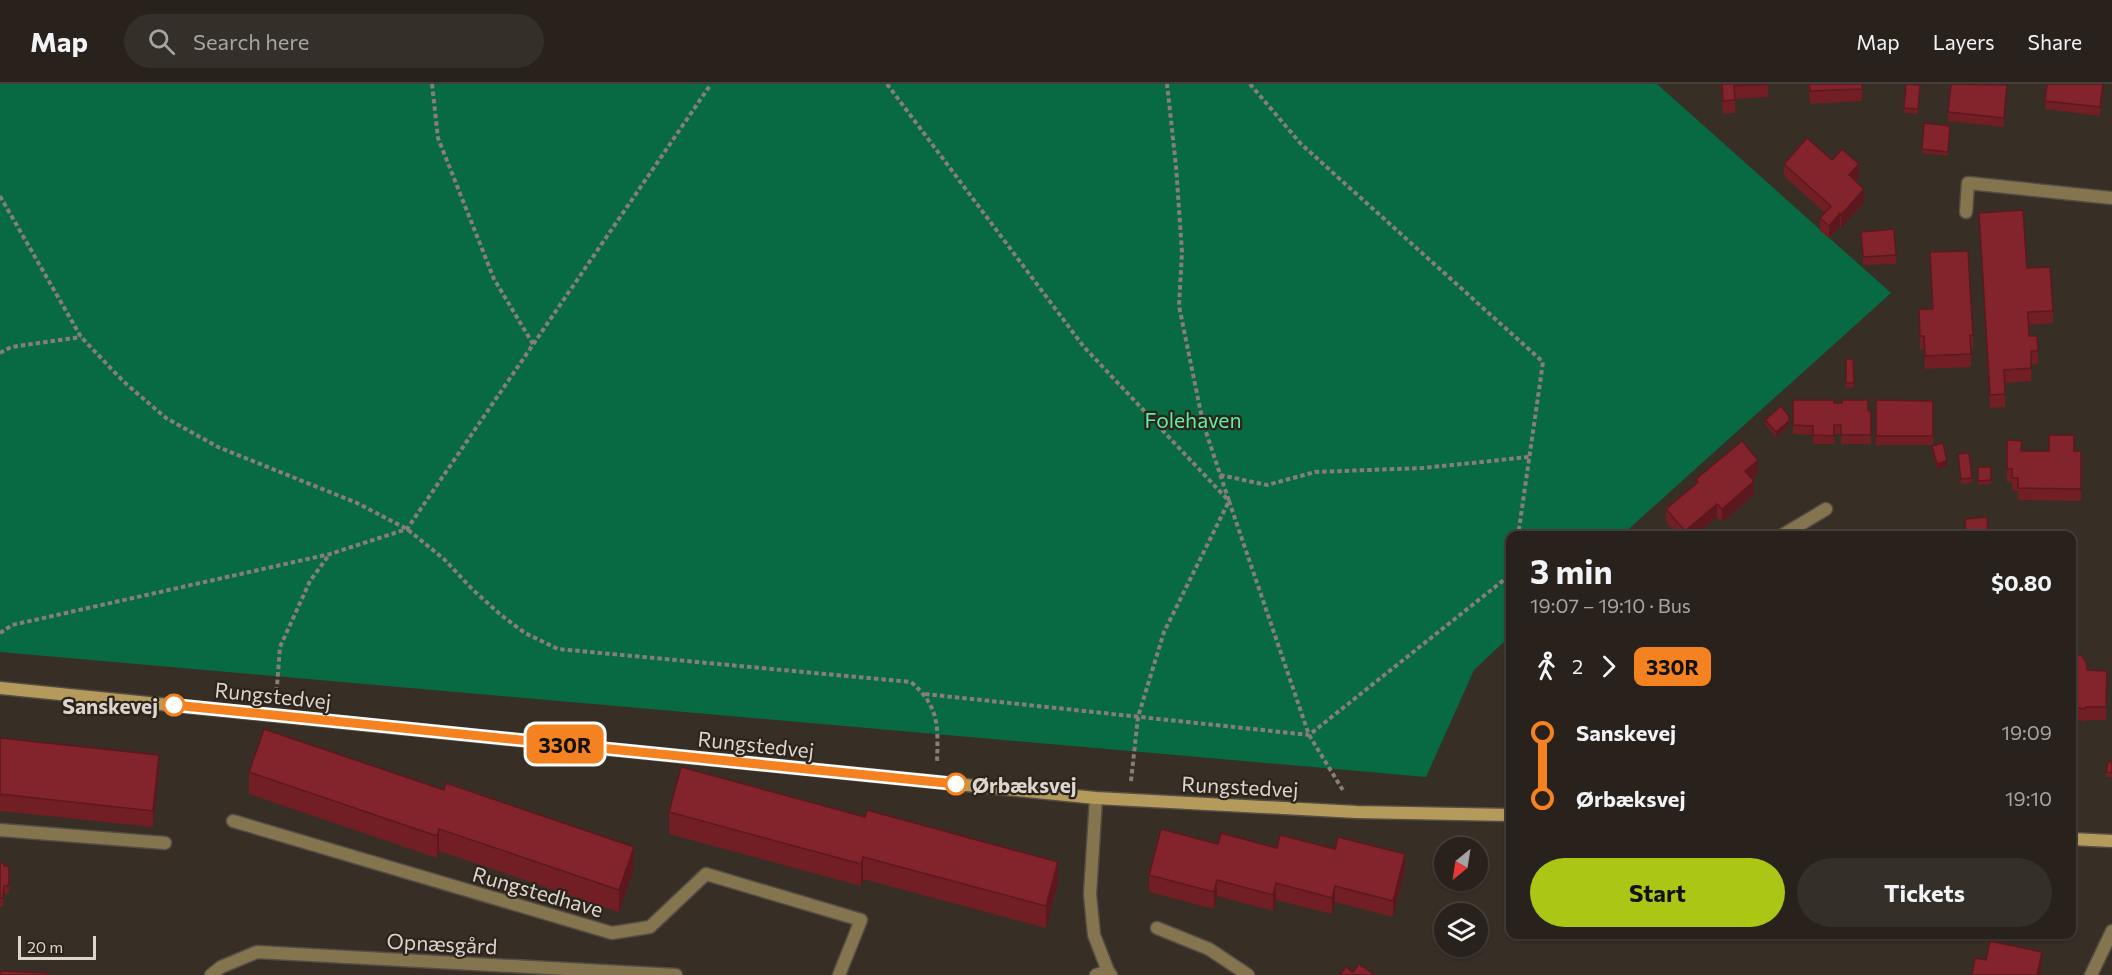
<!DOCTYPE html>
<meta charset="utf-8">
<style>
body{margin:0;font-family:Commissioner,sans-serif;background:#352f29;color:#f1f3f6;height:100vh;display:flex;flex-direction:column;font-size:22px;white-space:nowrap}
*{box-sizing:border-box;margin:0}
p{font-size:20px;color:#a5a4a3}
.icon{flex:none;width:33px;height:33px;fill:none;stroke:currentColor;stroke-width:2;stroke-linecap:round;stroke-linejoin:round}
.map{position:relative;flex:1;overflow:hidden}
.side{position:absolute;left:1506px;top:447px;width:570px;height:408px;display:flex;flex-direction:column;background:#29221c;border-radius:12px;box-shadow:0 2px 4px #0004,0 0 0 2px #453f3b}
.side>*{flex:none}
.badge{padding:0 12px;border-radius:9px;font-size:21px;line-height:39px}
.needle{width:39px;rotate:210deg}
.tools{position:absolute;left:1434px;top:753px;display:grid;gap:12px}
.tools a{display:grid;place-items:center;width:54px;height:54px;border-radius:50%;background:#29221c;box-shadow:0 2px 4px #0004,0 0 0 2px #453f3b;font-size:30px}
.scale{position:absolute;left:18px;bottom:15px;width:78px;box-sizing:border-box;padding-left:6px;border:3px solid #dcd5d0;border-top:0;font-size:16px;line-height:21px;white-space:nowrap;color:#dcd5d0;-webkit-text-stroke:4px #2d241c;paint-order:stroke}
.map>.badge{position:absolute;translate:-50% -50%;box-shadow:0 0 0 3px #fff}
.legs{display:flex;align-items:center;gap:9px;height:66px;padding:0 24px;font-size:20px}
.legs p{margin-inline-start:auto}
.summary{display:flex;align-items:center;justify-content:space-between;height:102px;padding:0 24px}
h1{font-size:33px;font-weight:700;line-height:45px}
.primary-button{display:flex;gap:12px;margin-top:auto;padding:12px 24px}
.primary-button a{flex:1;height:69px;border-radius:36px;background:#abc615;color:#111;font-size:24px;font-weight:700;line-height:69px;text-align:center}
.primary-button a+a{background:#352f29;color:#f1f3f6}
ul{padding:0 24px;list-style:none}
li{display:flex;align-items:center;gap:21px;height:66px;font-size:22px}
li i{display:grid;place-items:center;width:9px;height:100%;margin:0 8px;background:currentColor}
li i::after{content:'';width:15px;height:15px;margin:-8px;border:4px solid;border-radius:50%;background:#29221c}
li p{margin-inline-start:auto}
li:first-child i{background:linear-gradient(#0000 50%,currentColor 0)}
li:last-child i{background:linear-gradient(currentColor 50%,#0000 0)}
header{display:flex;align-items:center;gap:36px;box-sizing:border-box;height:84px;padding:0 30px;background:#29221c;border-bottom:2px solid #453f3b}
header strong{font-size:28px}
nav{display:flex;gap:33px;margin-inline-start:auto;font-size:21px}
.search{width:420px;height:54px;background:#352f29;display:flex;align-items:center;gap:15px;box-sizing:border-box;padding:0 21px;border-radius:33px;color:#a5a4a3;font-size:22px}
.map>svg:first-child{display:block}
.forest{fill:#086a42}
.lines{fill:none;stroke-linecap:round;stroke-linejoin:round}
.service-casing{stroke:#554c45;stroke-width:15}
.minor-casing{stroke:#554c45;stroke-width:15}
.tertiary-casing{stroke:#554c45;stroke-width:15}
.secondary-casing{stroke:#554c45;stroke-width:15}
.path{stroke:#867e77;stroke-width:4;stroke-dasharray:4.5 3;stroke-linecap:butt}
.service{stroke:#84754e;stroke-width:12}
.minor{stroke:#84754e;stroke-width:12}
.tertiary{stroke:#84754e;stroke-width:12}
.secondary{stroke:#b59b5b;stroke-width:12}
.wall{fill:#711e25}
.shaded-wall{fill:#5c181e}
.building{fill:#83232b;stroke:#5c181e;stroke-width:1.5}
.line-1-casing{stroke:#fff;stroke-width:14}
.line-1{stroke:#f58220;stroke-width:9}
.stop-1-dot{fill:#fff;stroke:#f58220;stroke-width:3}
.labels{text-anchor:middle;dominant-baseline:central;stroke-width:4.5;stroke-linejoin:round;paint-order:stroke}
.park-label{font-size:21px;fill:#60efa9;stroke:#2d241c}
.street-label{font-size:21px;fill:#dcd5d0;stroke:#2d241c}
.stop-label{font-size:21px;font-weight:bold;fill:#dcd5d0;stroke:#2d241c;text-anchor:end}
</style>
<header>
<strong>Map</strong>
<div class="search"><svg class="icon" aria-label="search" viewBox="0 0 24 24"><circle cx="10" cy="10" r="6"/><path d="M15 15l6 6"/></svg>Search here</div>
<nav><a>Map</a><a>Layers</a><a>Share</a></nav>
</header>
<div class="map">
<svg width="2112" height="891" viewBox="0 0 2112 891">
<rect width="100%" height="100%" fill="#372e26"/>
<polygon class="forest" points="0,0 1657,0 1891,209 1622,451 1510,452 1510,552 1474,586 1426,693 0,568"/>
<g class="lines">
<g class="service-casing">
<polyline id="service" points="0,746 165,759"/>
</g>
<g class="minor-casing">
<g id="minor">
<polyline points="1966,128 1968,99 2112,114"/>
<polyline points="1781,452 1826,425"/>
<polyline points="233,737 612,849 650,843 706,790 861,836 839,891"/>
<polyline points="1157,844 1209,865 1248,891"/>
<polyline points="211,891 221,883 257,868 676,891"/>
<polyline points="1096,891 1108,887"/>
<polyline points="2091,891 2112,847"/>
</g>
</g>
<g class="tertiary-casing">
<polyline id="tertiary" points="1096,714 1090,810 1094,851 1108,887 1111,891"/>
</g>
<g class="secondary-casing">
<g id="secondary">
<polyline points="0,604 1096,714 1357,728 1510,731"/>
<polyline points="2072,755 2112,757"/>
</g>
</g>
<g class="path">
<polyline points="432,0 438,54 494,195 533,260"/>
<polyline points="887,0 1084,263 1229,417 1309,651 1344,708"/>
<polyline points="1250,0 1301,60 1543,278 1518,452"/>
<path d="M 0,112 L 81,253 L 124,298 L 166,334 L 218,363 L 357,419 L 407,445 L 444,475 L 472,505 L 501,531 L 525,549 L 558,565 L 911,598 C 940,623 938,643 937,679"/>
<polyline points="0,269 11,263 81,253"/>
<polyline points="1220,391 1267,401 1315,388 1423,384 1529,373"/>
<polyline points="0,549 12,541 330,470 407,445 711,0"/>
<polyline points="925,610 1309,651 1510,491"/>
<polyline points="276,615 280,563 310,497 329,471"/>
<polyline points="1131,697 1138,633 1164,548 1229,417 1203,339 1179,222 1182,168 1176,82 1167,0"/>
</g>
<use href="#service" class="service"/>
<use href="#minor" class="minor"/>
<use href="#tertiary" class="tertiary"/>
<use href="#secondary" class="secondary"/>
</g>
<g class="wall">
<polygon points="1721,0 1768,0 1768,13 1735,15 1735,29 1723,30"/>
<polygon points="1808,0 1862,0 1862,17 1810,20"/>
<polygon points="2047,0 2104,0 2100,32 2045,25"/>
<polygon points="1920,1 1918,30 1904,29 1904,24"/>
<polygon points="2007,9 2004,43 1948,37 1948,28"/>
<polygon points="1950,46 1948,72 1922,69 1922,65"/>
<polygon points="1832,76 1859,93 1855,97 1864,118 1841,144 1840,142 1829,154 1820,147 1820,134 1825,129 1784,92 1784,80"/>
<polygon points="1979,129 2027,184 2053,227 2053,239 2028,241 2029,252 2038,267 2038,280 2031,280 2031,297 2005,299 2005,323 1990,324"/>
<polygon points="1861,148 1896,171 1896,180 1863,181"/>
<polygon points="1930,168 1973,251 1973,264 1971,264 1971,283 1925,285 1924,265 1920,265 1919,225 1933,225"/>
<polygon points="1846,275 1853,275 1854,303 1846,304"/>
<polygon points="1793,316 1834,319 1868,326 1871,328 1871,360 1841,360 1841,350 1834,350 1834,360 1813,360 1813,351 1793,350"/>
<polygon points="1876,316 1933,317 1933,361 1876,361"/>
<polygon points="1789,332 1789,342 1776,353 1765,340 1765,336"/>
<polygon points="2007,356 2022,367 2081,367 2081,417 2018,416 2018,407 2012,407 2012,398 2007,398"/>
<polygon points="1932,362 1947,382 1937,385 1932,367"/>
<polygon points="1958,370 1972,394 1972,399 1961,400"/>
<polygon points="1978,383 1991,383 1991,400 1978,401"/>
<polygon points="1758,389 1752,395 1754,410 1722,438 1717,433 1695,452 1678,452 1666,437 1666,425 1696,399 1696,395"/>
<polygon points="2072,571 2087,586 2107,600 2106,636 2086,636 2085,637 2072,636"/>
<polygon points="0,654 159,687 153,743 0,727"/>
<polygon points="2112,678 2112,693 2106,693 2106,688"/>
<polygon points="249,688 634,785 619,828 439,767 437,774 249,710"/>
<polygon points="669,728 1058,800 1046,844 863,795 861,802 669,750"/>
<polygon points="1218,760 1277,764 1405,786 1393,833 1335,818 1332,830 1276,816 1273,827 1217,812 1214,825 1149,808 1149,791"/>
<polygon points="0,779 4,782 9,782 9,810 4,810 3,823 0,823"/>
</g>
<g class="shaded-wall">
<polygon points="2103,0 2104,0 2100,32 2100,23"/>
<polygon points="2007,1 2007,9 2004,43 2004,34"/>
<polygon points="1859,80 1859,93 1849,104 1849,91"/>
<polygon points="1864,105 1864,118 1841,144 1841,131"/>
<polygon points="1840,129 1840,142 1829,154 1829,142"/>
<polygon points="1789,337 1789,342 1776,353 1776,348"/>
<polygon points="1758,376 1758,389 1745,400 1745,387"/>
<polygon points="1947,377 1947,382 1937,385 1937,380"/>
<polygon points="1754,397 1754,410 1722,438 1722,425"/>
<polygon points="1717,420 1717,433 1695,452 1685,452 1685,447"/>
<polygon points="159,671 159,687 153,743 153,727"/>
<polygon points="439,745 439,767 437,774 437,752"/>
<polygon points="634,763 634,785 619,828 619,806"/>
<polygon points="1405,770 1405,786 1393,833 1393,817"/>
<polygon points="863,773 863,795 861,802 861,780"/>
<polygon points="1058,778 1058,800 1046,844 1046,822"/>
<polygon points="1217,796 1217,812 1214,825 1214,808"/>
<polygon points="1276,799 1276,816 1273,827 1273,811"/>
<polygon points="1335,802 1335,818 1332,830 1332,814"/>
<polygon points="2042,868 2042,880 2040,891 2037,891"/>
</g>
<g class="building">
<polygon points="1722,0 1768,0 1734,2 1735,16 1723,17"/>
<polygon points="1809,0 1862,0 1862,5 1810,7"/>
<polygon points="1906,0 1920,1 1918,25 1904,24"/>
<polygon points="1951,0 2007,1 2004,34 1948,28"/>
<polygon points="2047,0 2103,0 2100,23 2045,17"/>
<polygon points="1924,39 1950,42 1948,68 1922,65"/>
<polygon points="1807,54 1832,76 1842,65 1859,80 1849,91 1864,105 1841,131 1840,129 1829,142 1820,134 1831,122 1784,80"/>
<polygon points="2023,126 2027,184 2050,183 2053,227 2028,228 2029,252 2037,252 2038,267 2031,267 2031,284 2004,286 2005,310 1990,311 1979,129"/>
<polygon points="1894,145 1896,171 1863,173 1861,148"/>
<polygon points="1968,167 1973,251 1970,251 1971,270 1925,272 1924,252 1920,252 1919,225 1933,225 1930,168"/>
<polygon points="1846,275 1853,275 1854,299 1846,299"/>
<polygon points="1793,316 1834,316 1834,319 1842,319 1842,316 1868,316 1868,326 1871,328 1871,351 1841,351 1841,341 1834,341 1834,352 1813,351 1813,342 1793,341"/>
<polygon points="1876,316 1933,317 1933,352 1876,352"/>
<polygon points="1781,322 1789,332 1789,337 1776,348 1765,336"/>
<polygon points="2049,351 2074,351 2074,367 2081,367 2081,405 2018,404 2018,394 2012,394 2012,385 2007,385 2007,356 2022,357 2021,367 2049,367"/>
<polygon points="1742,357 1758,376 1745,387 1754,397 1722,425 1717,420 1685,447 1666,425 1698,398 1696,395"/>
<polygon points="1943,359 1947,377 1937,380 1932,362"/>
<polygon points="1969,369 1972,394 1961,395 1958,370"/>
<polygon points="1978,383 1991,383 1991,396 1978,397"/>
<polygon points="1987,433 1988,449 1982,450 1982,452 1966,452 1965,435"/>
<polygon points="2026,447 2026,452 1997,452 1997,448"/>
<polygon points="2072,571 2081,571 2086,578 2087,586 2107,587 2106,623 2086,623 2085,625 2072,623"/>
<polygon points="264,645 444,706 446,699 634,763 619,806 439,745 437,752 249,688"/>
<polygon points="0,654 159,671 153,727 0,710"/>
<polygon points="2108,677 2112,678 2112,689 2106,688"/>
<polygon points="681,683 865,733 867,726 1058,778 1046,822 863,773 861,780 669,728"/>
<polygon points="1161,745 1218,760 1221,749 1277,764 1280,751 1335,765 1338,753 1405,770 1393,817 1335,802 1332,814 1276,799 1273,811 1217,796 1214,808 1149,791"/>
<polygon points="0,779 4,779 4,782 9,782 9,801 4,802 3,814 0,814"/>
<polygon points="1990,857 2042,868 2037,891 1972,891 1975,874 1986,876"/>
<polygon points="1359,880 1375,891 1340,891 1346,883 1353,888"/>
<polygon points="0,887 48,889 48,891 0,891"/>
</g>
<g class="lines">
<g class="line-1-casing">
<polyline id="line-1" points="174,621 956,700"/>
</g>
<use href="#line-1" class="line-1"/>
</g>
<g class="stop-1-dot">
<circle cx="174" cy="621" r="10"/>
<circle cx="956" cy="700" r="10"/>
</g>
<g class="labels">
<g class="park-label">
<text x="1193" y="335">Folehaven</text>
</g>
<g class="street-label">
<text transform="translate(273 611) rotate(6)">Rungstedvej</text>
<text transform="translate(756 660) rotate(6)">Rungstedvej</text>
<text transform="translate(1240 702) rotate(3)">Rungstedvej</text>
<text transform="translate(538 807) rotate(16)">Rungstedhave</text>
<text transform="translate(442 859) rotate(3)">Opnæsgård</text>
</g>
<g class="stop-label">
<text x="158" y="621">Sanskevej</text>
<text x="972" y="700" text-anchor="start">Ørbæksvej</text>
</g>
</g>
</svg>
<div class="tools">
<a><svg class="needle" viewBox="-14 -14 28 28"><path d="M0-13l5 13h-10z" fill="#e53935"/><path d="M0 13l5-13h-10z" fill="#a5a4a3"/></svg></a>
<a><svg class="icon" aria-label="layers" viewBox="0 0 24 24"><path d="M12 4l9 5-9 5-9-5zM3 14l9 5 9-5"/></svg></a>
</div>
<div class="scale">20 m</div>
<b class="badge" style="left:565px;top:660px;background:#f58220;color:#111">330R</b>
<section class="side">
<div class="summary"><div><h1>3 min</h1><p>19:07 – 19:10 · Bus</p></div><b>$0.80</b></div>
<div class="legs"><svg class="icon" aria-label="walk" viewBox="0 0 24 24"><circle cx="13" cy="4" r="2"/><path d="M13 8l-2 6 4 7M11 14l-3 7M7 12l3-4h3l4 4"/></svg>2<svg class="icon" aria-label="forward" viewBox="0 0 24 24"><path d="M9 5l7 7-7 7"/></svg><b class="badge" style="background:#f58220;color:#111">330R</b></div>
<ul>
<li><i style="color:#f58220"></i><b>Sanskevej</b><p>19:09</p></li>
<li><i style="color:#f58220"></i><b>Ørbæksvej</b><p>19:10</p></li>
</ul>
<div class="primary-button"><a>Start</a><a>Tickets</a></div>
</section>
</div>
